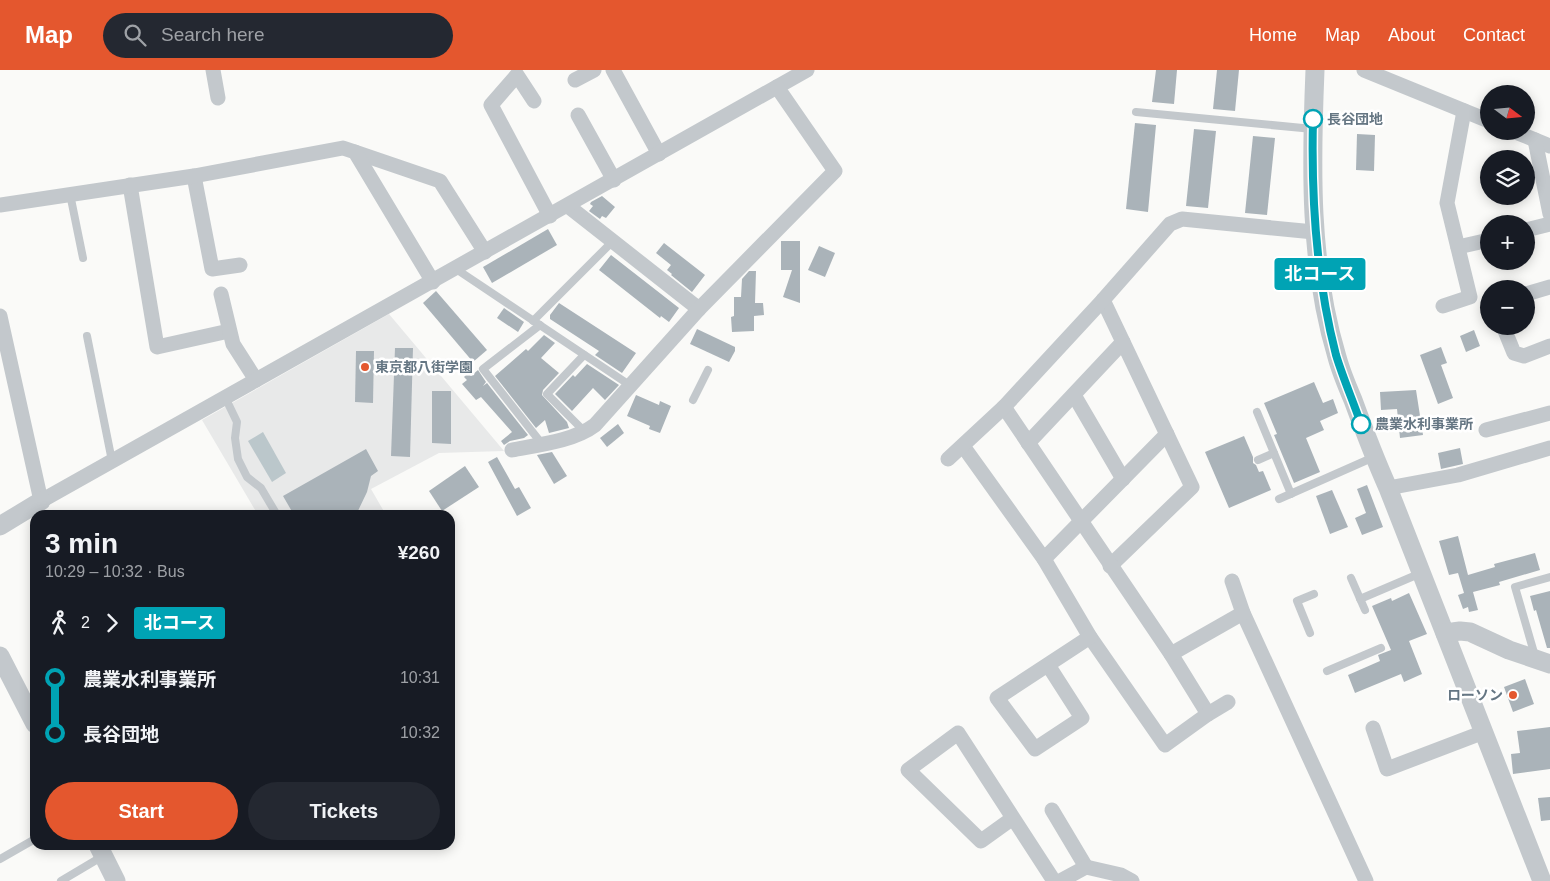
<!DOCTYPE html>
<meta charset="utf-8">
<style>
body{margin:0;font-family:Arial,"Noto Sans JP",sans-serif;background:#242831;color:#f1f3f6;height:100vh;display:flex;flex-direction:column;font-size:19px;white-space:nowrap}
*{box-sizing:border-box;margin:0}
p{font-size:16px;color:#9ea1a6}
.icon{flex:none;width:28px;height:28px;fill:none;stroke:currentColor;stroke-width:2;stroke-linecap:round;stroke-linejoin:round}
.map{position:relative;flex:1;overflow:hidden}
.drawer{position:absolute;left:30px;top:440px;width:425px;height:340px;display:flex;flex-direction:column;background:#171b24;border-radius:15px;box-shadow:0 2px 12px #0003}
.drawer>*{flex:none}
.badge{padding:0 10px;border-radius:4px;font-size:18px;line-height:32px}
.needle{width:32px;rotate:106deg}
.fabs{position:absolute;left:1480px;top:15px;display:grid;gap:10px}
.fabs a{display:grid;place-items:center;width:55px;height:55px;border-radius:50%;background:#171b24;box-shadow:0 2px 12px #0003;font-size:25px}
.map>.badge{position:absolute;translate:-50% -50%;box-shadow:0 0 0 2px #fff}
.legs{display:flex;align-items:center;gap:8px;height:55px;padding:0 15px;font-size:16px}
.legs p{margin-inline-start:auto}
.overview{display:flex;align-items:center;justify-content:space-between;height:85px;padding:0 15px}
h1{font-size:28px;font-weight:700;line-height:38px}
.action{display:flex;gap:10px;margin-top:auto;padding:10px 15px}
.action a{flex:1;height:58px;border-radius:30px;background:#e4572e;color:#fff;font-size:20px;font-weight:700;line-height:58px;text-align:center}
.action a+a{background:#242831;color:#f1f3f6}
ul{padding:0 15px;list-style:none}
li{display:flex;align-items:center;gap:18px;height:55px;font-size:19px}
li i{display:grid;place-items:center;width:8px;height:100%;margin:0 6px;background:currentColor}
li i::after{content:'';width:12px;height:12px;margin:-6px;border:4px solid;border-radius:50%;background:#171b24}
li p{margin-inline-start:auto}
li:first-child i{background:linear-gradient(#0000 50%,currentColor 0)}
li:last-child i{background:linear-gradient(currentColor 50%,#0000 0)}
header{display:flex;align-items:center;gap:30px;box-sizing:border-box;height:70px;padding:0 25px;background:#e4572e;color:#fff}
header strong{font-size:24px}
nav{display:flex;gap:28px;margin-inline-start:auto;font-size:18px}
.search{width:350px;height:45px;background:#242831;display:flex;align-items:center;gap:12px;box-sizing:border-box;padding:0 18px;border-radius:28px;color:#9ea1a6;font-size:19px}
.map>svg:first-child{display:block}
.built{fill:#e8e9e9}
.water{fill:#bbc7cb}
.building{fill:#aab3b9}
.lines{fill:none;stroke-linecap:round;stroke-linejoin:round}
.service{stroke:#c3c8cc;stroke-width:8}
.minor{stroke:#c3c8cc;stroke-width:15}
.tertiary{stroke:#c3c8cc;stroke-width:19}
.line-1-casing{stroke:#fff;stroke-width:11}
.line-1{stroke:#00a3b4;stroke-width:8}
.stop-1-dot{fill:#fff;stroke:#00a3b4;stroke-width:2.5}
.poi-dot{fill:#e4572e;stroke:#fff;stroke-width:2}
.labels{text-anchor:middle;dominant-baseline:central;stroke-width:5;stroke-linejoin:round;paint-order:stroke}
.stop-label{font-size:14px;font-weight:bold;fill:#657683;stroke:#fff;text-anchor:start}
.poi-label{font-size:14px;font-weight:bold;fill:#657683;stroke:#fff;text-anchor:start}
</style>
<header>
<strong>Map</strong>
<div class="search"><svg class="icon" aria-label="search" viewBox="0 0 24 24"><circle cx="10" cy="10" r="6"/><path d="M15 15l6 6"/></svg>Search here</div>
<nav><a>Home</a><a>Map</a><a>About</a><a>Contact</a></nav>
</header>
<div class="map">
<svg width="1550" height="811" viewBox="0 0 1550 811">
<rect width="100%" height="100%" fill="#fafaf8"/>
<polygon class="built" points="389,244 504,381 439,383 371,419 386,445 258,445 202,350"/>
<polygon class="water" points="263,362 286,403 272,412 248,371"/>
<g class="building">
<polygon points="1156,0 1177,0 1174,34 1152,32"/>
<polygon points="1217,0 1239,0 1235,41 1213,39"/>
<polygon points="1135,53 1156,55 1148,142 1126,139"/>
<polygon points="1194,59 1216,61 1208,138 1186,136"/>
<polygon points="1357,64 1375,65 1374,101 1356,100"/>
<polygon points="1253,66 1275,68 1267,145 1245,143"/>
<polygon points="602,126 615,137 606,148 602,146 600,149 589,141 593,136 590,134 591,132"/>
<polygon points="548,159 557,175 492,213 483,197"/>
<polygon points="781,171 800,171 800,233 783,227 792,200 781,200"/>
<polygon points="664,173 705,205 692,222 671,205 672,204 667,200 671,195 656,183"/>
<polygon points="819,176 835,183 825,207 808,200"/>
<polygon points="611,185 679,238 669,252 661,246 660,248 599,200"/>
<polygon points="749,201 756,201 755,233 763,233 764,245 754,246 754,261 732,262 731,247 734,246 734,227 741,227 742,209"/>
<polygon points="436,221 487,280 473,292 423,233"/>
<polygon points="559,233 636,283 622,303 595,285 599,281 550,249 550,245"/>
<polygon points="504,238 524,252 518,262 497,248"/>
<polygon points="697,259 735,277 735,281 729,292 690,274"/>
<polygon points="1474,260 1480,276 1466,282 1460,266"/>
<polygon points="544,265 555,273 541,288 559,303 543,320 542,325 567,352 569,358 549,363 545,350 536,358 495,306 526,279 528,281"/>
<polygon points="1441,277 1447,293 1441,295 1453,328 1438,334 1420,285"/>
<polygon points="395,278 413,278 410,387 391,386"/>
<polygon points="356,281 374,281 373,333 355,332"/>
<polygon points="587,294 619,315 605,330 593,318 572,341 555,324 573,305 575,307"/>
<polygon points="478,300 486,312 483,316 487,313 528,365 524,368 510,371 504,375 501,371 512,362 481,327 476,330 462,314 467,310 464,307 468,303 471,306"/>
<polygon points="1314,312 1323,333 1333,329 1338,343 1320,351 1324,360 1306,368 1320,402 1294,413 1274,365 1277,364 1264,333"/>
<polygon points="1416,320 1423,365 1400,368 1397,339 1381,340 1380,322"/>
<polygon points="432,321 451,321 451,374 432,373"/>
<polygon points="636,325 659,335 660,331 671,336 660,363 649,359 650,356 627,346"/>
<polygon points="618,354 624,363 607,377 600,368"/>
<polygon points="1244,366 1253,387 1253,393 1256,395 1259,402 1263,401 1271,420 1229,438 1205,382"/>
<polygon points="1460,378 1463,394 1441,399 1438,383"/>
<polygon points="366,379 378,401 371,406 367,422 356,445 294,445 283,426"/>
<polygon points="552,382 567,406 554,414 537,385"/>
<polygon points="497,387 515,419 519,417 531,438 517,446 488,392"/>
<polygon points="465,396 479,417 442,441 429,421"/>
<polygon points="1367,415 1383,457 1362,465 1355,448 1366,443 1357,419"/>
<polygon points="1332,420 1348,457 1330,464 1316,426"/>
<polygon points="1458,466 1468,505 1495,497 1494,494 1535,483 1540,500 1499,512 1500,515 1473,522 1478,540 1469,542 1468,537 1463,539 1458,525 1464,523 1458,503 1449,505 1439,471"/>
<polygon points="1550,521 1550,578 1547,578 1536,540 1534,541 1530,526"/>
<polygon points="1409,523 1427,564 1409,571 1422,604 1404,612 1401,604 1355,623 1348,605 1380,591 1378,585 1391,580 1372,536 1391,528 1392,531"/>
<polygon points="1525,609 1534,634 1513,642 1504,617"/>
<polygon points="1550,657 1550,699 1513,704 1511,684 1520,683 1517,661"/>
<polygon points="1550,727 1550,750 1541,751 1538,728"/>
</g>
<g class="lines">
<g class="service">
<polyline points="1136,42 1313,59"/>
<polyline points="70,124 83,188"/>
<polyline points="456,199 631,316"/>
<polyline points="533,251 613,171"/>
<polyline points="540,255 483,299 542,374"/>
<polyline points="87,266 112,391"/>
<polyline points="584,285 547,324 585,362"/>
<polyline points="225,327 237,352 235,368 238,389 247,407 261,418 277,445"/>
<polyline points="693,330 708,300"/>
<polyline points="1257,342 1291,424"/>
<polyline points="1258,390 1274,383"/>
<polyline points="1279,429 1374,387"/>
<polyline points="1351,508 1365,540"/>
<polyline points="1360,529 1421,503"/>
<polyline points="1310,563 1297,531 1314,524"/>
<polyline points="1535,586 1515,517 1550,507"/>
<polyline points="1327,601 1381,578"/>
<polyline points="0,789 35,769"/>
<polyline points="61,811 103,786"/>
</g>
<g class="minor">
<polyline points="213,0 218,28"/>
<polyline points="613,0 659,84"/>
<polyline points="1364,0 1489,51"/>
<polyline points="575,10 594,0"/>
<polyline points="534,31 517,5 491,35 550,146"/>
<polyline points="578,45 614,110"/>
<polyline points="1513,61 1550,76"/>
<polyline points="1535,70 1550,144"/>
<polyline points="355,82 440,111 485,182"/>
<polyline points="194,106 212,199 240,195"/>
<polyline points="130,115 157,277 229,261"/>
<polyline points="0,135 194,106 343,78 355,82 433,212"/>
<polyline points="568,136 699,239"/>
<polyline points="1526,160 1550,154"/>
<polyline points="1458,177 1489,170"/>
<polyline points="221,224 233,274 256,310"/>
<polyline points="1526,224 1550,217"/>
<polyline points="1103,230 1192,417 1110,496"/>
<polyline points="1443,236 1470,227 1447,133 1464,41"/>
<polyline points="0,246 41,431 807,0"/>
<polyline points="1503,256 1514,283 1524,286 1550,276"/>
<polyline points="1074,325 1123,409"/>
<polyline points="1004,337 1171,584 1208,644"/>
<polyline points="1486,360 1550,343"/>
<polyline points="1028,373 1123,272"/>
<polyline points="963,376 1044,489 1090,567 1165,675 1208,644 1228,632"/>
<path d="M 512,380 C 538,375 574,371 595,355 L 699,239 L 835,101 L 777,17"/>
<polyline points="948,389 1004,337 1103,230 1170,154 1182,149 1314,162"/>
<polyline points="1388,418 1458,405 1550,378"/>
<polyline points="1044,489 1167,364"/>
<polyline points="1232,511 1243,543 1366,811"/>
<polyline points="1171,584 1243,543"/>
<polyline points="1048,595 1082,648 1035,679 997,628 1090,567"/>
<polyline points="1373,658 1387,699 1484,662"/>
<polyline points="1052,740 1086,797"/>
<polyline points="1013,748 981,771 908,700 958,663 1054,811"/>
<polyline points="1060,811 1086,797 1121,805 1132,811"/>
</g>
<g class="tertiary">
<path d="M 1315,0 C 1311,96 1309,194 1337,287 C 1341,302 1347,316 1353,330 C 1364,360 1375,389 1388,418 L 1542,811"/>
<polyline points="0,456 41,431"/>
<polyline points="1445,563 1460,561 1470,562 1509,580 1550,594"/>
<polyline points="0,586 35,654"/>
<polyline points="98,775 116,811"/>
</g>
</g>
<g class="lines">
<g class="line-1-casing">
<path id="line-1" d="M 1313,49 C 1311,129 1316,208 1336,285 C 1343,308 1353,331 1361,354"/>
</g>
<use href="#line-1" class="line-1"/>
</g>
<g class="stop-1-dot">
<circle cx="1313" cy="49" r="9"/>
<circle cx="1361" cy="354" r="9"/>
</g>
<g class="poi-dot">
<circle cx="365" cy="297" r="5"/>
<circle cx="1513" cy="625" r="5"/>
</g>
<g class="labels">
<g class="stop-label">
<text x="1327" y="49">長谷団地</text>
<text x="1375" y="354">農業水利事業所</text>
</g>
<g class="poi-label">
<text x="375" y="297">東京都八街学園</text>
<text x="1503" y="625" text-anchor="end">ローソン</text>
</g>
</g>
</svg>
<div class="fabs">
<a><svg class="needle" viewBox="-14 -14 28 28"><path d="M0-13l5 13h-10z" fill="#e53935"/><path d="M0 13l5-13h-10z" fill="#9ea1a6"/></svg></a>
<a><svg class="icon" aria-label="layers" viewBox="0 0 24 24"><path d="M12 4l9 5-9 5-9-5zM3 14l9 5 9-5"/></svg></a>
<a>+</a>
<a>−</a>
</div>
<b class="badge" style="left:1320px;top:204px;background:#00a3b4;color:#fff">北コース</b>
<section class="drawer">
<div class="overview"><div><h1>3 min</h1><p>10:29 – 10:32 · Bus</p></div><b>¥260</b></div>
<div class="legs"><svg class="icon" aria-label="walk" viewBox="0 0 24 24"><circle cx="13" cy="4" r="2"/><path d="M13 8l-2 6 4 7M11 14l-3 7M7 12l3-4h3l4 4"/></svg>2<svg class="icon" aria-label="forward" viewBox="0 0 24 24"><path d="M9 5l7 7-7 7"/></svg><b class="badge" style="background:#00a3b4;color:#fff">北コース</b></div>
<ul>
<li><i style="color:#00a3b4"></i><b>農業水利事業所</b><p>10:31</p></li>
<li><i style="color:#00a3b4"></i><b>長谷団地</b><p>10:32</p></li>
</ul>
<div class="action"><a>Start</a><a>Tickets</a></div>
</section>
</div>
